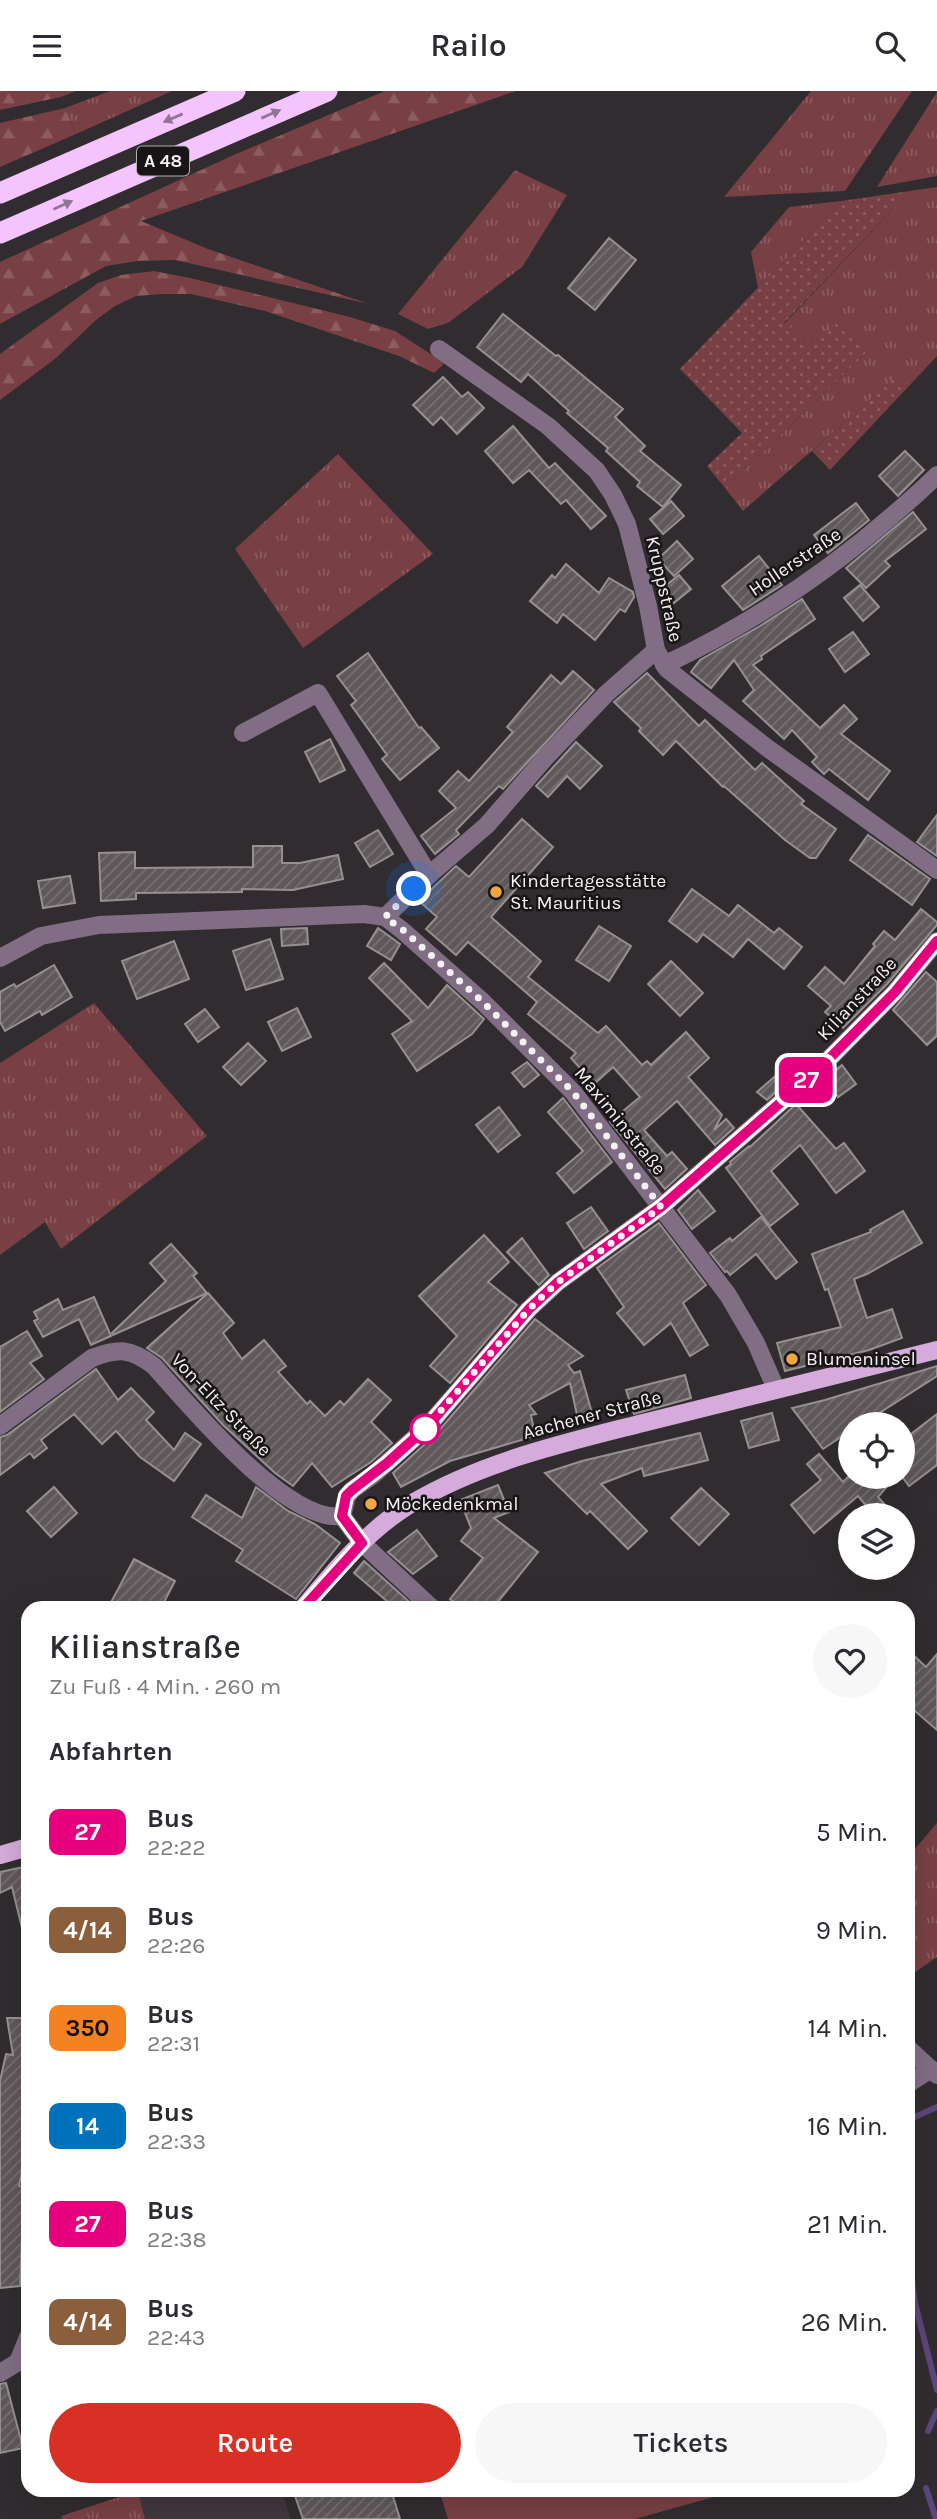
<!DOCTYPE html>
<html lang="de">
<meta charset="utf-8">
<style>
body{margin:0;font-family:Karla,sans-serif;background:#f7f7f7;color:#2b2b33;height:100vh;display:flex;flex-direction:column;font-size:26px;white-space:nowrap}
*{box-sizing:border-box;margin:0}
p{font-size:23px;color:#7c7c81}
.icon{flex:none;width:38px;height:38px;fill:none;stroke:currentColor;stroke-width:2;stroke-linecap:round;stroke-linejoin:round}
.map{position:relative;flex:1;overflow:hidden}
.details{position:absolute;left:21px;top:1510px;width:894px;height:896px;display:flex;flex-direction:column;background:#fff;border-radius:21px;box-shadow:0 7px 28px #0002}
.details>*{flex:none}
.badge{padding:0 14px;border-radius:10px;font-size:24px;line-height:46px}
.tools{position:absolute;left:838px;top:1321px;display:grid;gap:14px}
.tools a{display:grid;place-items:center;width:77px;height:77px;border-radius:50%;background:#fff;box-shadow:0 7px 28px #0002;font-size:35px}
.you{position:absolute;width:35px;height:35px;margin:-18px;border:5px solid #fff;border-radius:50%;background:#1a73e8;box-shadow:0 0 0 10px #1a73e833}
.map>.badge{position:absolute;translate:-50% -50%;box-shadow:0 0 0 4px #fff}
h2{padding:0 28px;font-size:26px;line-height:63px}
.round{display:grid;place-items:center;flex:none;width:74px;height:74px;border-radius:37px;background:#f7f7f7}
.head{display:flex;align-items:center;justify-content:space-between;height:119px;padding:0 28px}
h1{font-size:33px;font-weight:600;line-height:52px}
.cta{display:flex;gap:14px;margin-top:auto;padding:14px 28px}
.cta a{flex:1;height:80px;border-radius:42px;background:#d93025;color:#fff;font-size:28px;font-weight:600;line-height:80px;text-align:center}
.cta a+a{background:#f7f7f7;color:#2b2b33}
ul{padding:0;list-style:none}
li{display:flex;align-items:center;gap:21px;height:98px;padding:0 28px}
li div{flex:1}
li b{display:block;font-size:26px}
li em{font-style:normal}
li .badge{min-width:77px;font-weight:700;text-align:center}
header{display:flex;justify-content:space-between;align-items:center;height:91px;padding:0 28px;background:#fff;font-size:32px;font-weight:600}
.map>svg:first-child{display:block}
.built{fill:#40363c}
.grass{fill:url(#grass-tufts)}
.forest{fill:url(#forest-firs)}
.garden{fill:url(#garden-dots)}
.pitch{fill:#784044}
.lines{fill:none;stroke-linecap:round;stroke-linejoin:round}
.stream{stroke:#5e457d;stroke-width:6}
.building{fill:url(#building-hatch);stroke:#969091;stroke-width:2}
.minor{stroke:#816d84;stroke-width:18}
.major{stroke:#d4abda;stroke-width:18}
.highway{stroke:#f5c3fd;stroke-width:21}
.oneway{fill:#917595}
.line-casing{stroke:#fff;stroke-width:16}
.line{stroke:#e6007e;stroke-width:10}
.walk{stroke:#f4f1f3;stroke-width:7;stroke-dasharray:0 12.6}
.poi-dot{fill:#f1a640;stroke:#171516;stroke-width:2.5}
.stop-dot{fill:#fff;stroke:#e6007e;stroke-width:3.5}
.labels{text-anchor:middle;dominant-baseline:central;stroke-width:5;stroke-linejoin:round;paint-order:stroke}
.shield{fill:#171516;stroke:#b2afb1;stroke-width:2}
.shield-label{font-size:18px;font-weight:bold;fill:#f4f1f3}
.street-label{font-size:19px;fill:#f4f1f3;stroke:#171516}
.poi-label{font-size:19px;fill:#f4f1f3;stroke:#171516;text-anchor:start}
</style>
<header><svg class="icon" aria-label="menu" viewBox="0 0 24 24"><path d="M4 6h16M4 12h16M4 18h16"/></svg>Railo<svg class="icon" aria-label="search" viewBox="0 0 24 24"><circle cx="10" cy="10" r="6"/><path d="M15 15l6 6"/></svg></header>
<div class="map">
<svg width="937" height="2428" viewBox="0 0 937 2428">
<defs>
<pattern id="grass-tufts" width="24" height="20" patternUnits="userSpaceOnUse" patternTransform="scale(1.75)"><rect width="24" height="20" fill="#784044"/><path d="M3 7l-1-3M5 7V3M7 7l1-3M15 17l-1-3M17 17v-4M19 17l1-3" fill="none" stroke="#8c5c5f"/></pattern>
<pattern id="forest-firs" width="22" height="20" patternUnits="userSpaceOnUse" patternTransform="scale(1.75)"><rect width="22" height="20" fill="#784044"/><path d="M5 1l3.5 6h-7zM16 11l3.5 6h-7z" fill="#8c5c5f"/></pattern>
<pattern id="garden-dots" width="8" height="8" patternUnits="userSpaceOnUse" patternTransform="scale(1.75)"><rect width="8" height="8" fill="#784044"/><path d="M2 2h.1M6 6h.1" fill="none" stroke="#8c5c5f" stroke-width="1.8" stroke-linecap="round"/></pattern>
<pattern id="building-hatch" width="6" height="6" patternUnits="userSpaceOnUse" patternTransform="scale(1.75)"><rect width="6" height="6" fill="#5e585a"/><path d="M-1 1l2-2M0 6l6-6M5 7l2-2" fill="none" stroke="#767072"/></pattern>
</defs>
<rect width="100%" height="100%" fill="#302c2f"/>
<polygon class="built" points="141,2399 281,2399 291,2428 145,2428 138,2400"/>
<g class="grass">
<polygon points="110,0 172,0 76,43 65,17"/>
<polygon points="811,0 912,0 845,100 724,106"/>
<polygon points="937,1 937,85 877,96"/>
<polygon points="515,79 567,104 522,176 448,232 428,238 398,223"/>
<polygon points="937,96 937,265 908,296 896,286 743,420 725,397 869,259 814,253 784,233 910,100"/>
<polygon points="841,110 758,197 751,161 789,116"/>
<polygon points="338,363 433,463 303,557 235,458"/>
<polygon points="94,912 207,1045 61,1158 45,1131 0,1164 0,972"/>
<polygon points="937,1732 937,1866 908,1886 908,1766"/>
<polygon points="138,2400 145,2428 62,2428 61,2425 67,2423"/>
</g>
<g class="forest">
<polygon points="0,0 76,0 61,6 0,19"/>
<polygon points="385,0 516,0 141,130 208,158 369,213 175,169 137,170 106,175 0,233 0,171 236,63"/>
<polygon points="65,17 76,43 0,76 0,32"/>
<polygon points="154,180 190,187 350,226 395,240 443,271 443,274 434,282 399,265 265,220 191,203 164,203 136,205 115,215 96,229 56,267 0,309 0,263 98,192 121,184"/>
</g>
<g class="garden">
<polygon points="910,100 784,232 814,253 839,229 869,259 725,397 707,375 742,342 680,278 841,110"/>
<polygon points="896,285 908,296 830,379 812,360"/>
</g>
<polygon class="pitch" points="439,2399 739,2399 635,2428 448,2428"/>
<g class="lines">
<g class="stream">
<polyline points="908,2029 937,2016"/>
<polyline points="908,2180 911,2183 915,2212 937,2299"/>
<polyline points="928,2340 937,2320"/>
<polyline points="926,2397 936,2428"/>
</g>
</g>
<g class="building">
<polygon points="609,147 636,169 595,219 568,197"/>
<polygon points="503,223 556,265 558,264 623,318 615,326 645,355 640,360 681,394 663,416 637,395 640,391 606,360 608,357 567,322 569,320 528,283 521,291 477,256"/>
<polygon points="443,286 462,306 468,301 484,317 457,343 441,326 433,334 413,314"/>
<polygon points="513,335 549,377 555,372 606,425 591,438 566,409 561,413 529,379 513,392 485,360"/>
<polygon points="905,360 924,379 898,405 879,385"/>
<polygon points="671,410 684,425 663,443 650,428"/>
<polygon points="856,412 869,429 828,462 814,444"/>
<polygon points="913,421 926,438 885,470 890,475 866,497 846,477"/>
<polygon points="677,450 693,468 674,485 658,468"/>
<polygon points="759,465 782,494 743,519 722,495"/>
<polygon points="566,473 599,502 609,487 633,501 634,506 625,521 620,518 595,549 563,523 557,532 530,510 552,484 555,487"/>
<polygon points="679,484 691,498 670,515 658,501"/>
<polygon points="860,494 879,516 863,530 844,507"/>
<polygon points="802,508 815,528 761,565 762,568 753,574 820,637 844,614 857,628 841,643 890,680 868,709 829,678 824,683 812,671 817,666 792,639 784,648 743,610 754,599 734,569 711,597 691,581 700,569 760,535"/>
<polygon points="853,541 869,563 845,581 829,558"/>
<polygon points="368,562 419,637 421,636 439,657 400,689 382,668 387,664 351,614 356,610 337,585"/>
<polygon points="573,580 594,599 503,698 499,695 456,739 459,743 435,763 421,745 456,717 439,700 458,680 469,690 513,641 507,636 551,584 561,593"/>
<polygon points="647,582 699,635 705,629 755,679 762,672 804,710 801,713 836,738 816,767 810,767 785,749 724,695 723,696 676,650 663,664 639,640 641,637 614,611"/>
<polygon points="330,648 345,679 320,691 305,661"/>
<polygon points="576,651 602,675 580,698 567,685 548,706 536,695"/>
<polygon points="937,724 937,765 917,751"/>
<polygon points="522,728 553,756 491,826 541,870 528,886 598,942 606,935 642,974 647,970 651,974 686,941 709,967 688,986 722,1024 714,1039 726,1028 734,1037 715,1054 677,1010 644,1039 667,1065 672,1061 687,1078 665,1098 610,1031 640,1006 613,976 594,993 571,967 576,962 528,923 537,911 468,851 456,864 426,838 437,826 419,810 456,775 469,786"/>
<polygon points="378,739 393,763 370,776 355,752"/>
<polygon points="868,744 930,788 912,814 850,769"/>
<polygon points="253,755 282,755 282,772 300,772 338,764 343,788 293,799 242,798 242,801 136,802 136,808 101,810 99,762 135,761 135,777 253,776"/>
<polygon points="70,785 75,812 43,817 38,790"/>
<polygon points="692,798 729,825 738,814 774,842 779,837 802,856 784,878 748,848 733,866 703,843 697,851 669,830"/>
<polygon points="921,818 937,831 937,834 887,893 843,937 825,921 831,915 808,895 825,876 844,893 875,855 873,853 884,840 895,849"/>
<polygon points="599,835 631,855 609,890 576,869"/>
<polygon points="307,837 308,853 282,855 281,838"/>
<polygon points="378,837 400,853 391,869 367,855"/>
<polygon points="270,848 283,888 246,899 233,860"/>
<polygon points="174,850 189,888 137,908 122,870"/>
<polygon points="671,870 703,902 680,925 648,893"/>
<polygon points="384,872 428,917 447,894 484,928 472,943 417,980 392,943 412,930 369,887"/>
<polygon points="54,874 72,906 42,924 40,920 5,940 0,931 0,901 14,893 16,896"/>
<polygon points="926,881 937,891 937,945 927,954 893,919"/>
<polygon points="297,917 311,946 282,960 268,931"/>
<polygon points="205,918 219,936 198,951 185,933"/>
<polygon points="248,952 266,970 241,994 223,976"/>
<polygon points="794,969 802,978 767,1009 757,1001"/>
<polygon points="527,971 539,984 524,996 512,982"/>
<polygon points="842,974 856,993 838,1006 825,988"/>
<polygon points="563,1007 612,1071 574,1102 557,1082 583,1060 548,1021"/>
<polygon points="796,1013 836,1058 844,1052 865,1080 836,1102 800,1054 771,1080 798,1113 770,1135 726,1077 731,1073 730,1071 749,1055 750,1056"/>
<polygon points="499,1016 520,1044 498,1061 476,1034"/>
<polygon points="698,1099 715,1120 692,1138 678,1119"/>
<polygon points="591,1116 608,1140 584,1158 567,1132"/>
<polygon points="903,1120 922,1152 867,1183 854,1188 867,1227 892,1218 902,1247 869,1259 785,1280 777,1252 841,1236 828,1198 825,1199 812,1163 871,1141 870,1139"/>
<polygon points="761,1126 797,1171 776,1188 756,1163 730,1184 727,1180 725,1181 710,1162 730,1147 732,1150"/>
<polygon points="659,1132 706,1194 683,1212 708,1254 690,1265 671,1232 644,1254 617,1222 624,1216 597,1177"/>
<polygon points="484,1144 509,1171 488,1191 517,1214 450,1292 430,1275 457,1245 419,1205"/>
<polygon points="522,1147 549,1184 539,1194 507,1161"/>
<polygon points="171,1153 197,1182 193,1185 207,1202 113,1244 112,1242 166,1190 150,1172"/>
<polygon points="208,1202 234,1232 223,1242 242,1268 264,1249 286,1275 278,1281 307,1313 310,1310 325,1325 340,1310 344,1314 368,1288 391,1309 371,1331 392,1352 371,1371 332,1396 312,1372 293,1395 275,1382 223,1334 162,1267 147,1257"/>
<polygon points="94,1206 111,1245 91,1254 79,1228 43,1246 34,1230 38,1228 34,1221 58,1208 63,1219"/>
<polygon points="535,1228 583,1265 568,1274 574,1282 580,1280 594,1329 579,1333 570,1292 529,1314 536,1323 531,1324 535,1345 450,1370 401,1396 393,1382 436,1343"/>
<polygon points="27,1240 42,1265 30,1272 44,1288 0,1321 0,1256"/>
<polygon points="937,1275 937,1285 876,1324 850,1332 850,1340 823,1358 792,1317 825,1309"/>
<polygon points="96,1278 118,1309 131,1297 154,1321 146,1329 174,1359 185,1342 201,1353 174,1390 140,1366 116,1340 102,1353 74,1323 41,1349 47,1357 34,1367 30,1362 0,1384 0,1346 7,1344"/>
<polygon points="685,1284 691,1307 634,1323 626,1299"/>
<polygon points="772,1322 779,1349 749,1357 741,1330"/>
<polygon points="937,1323 937,1374 909,1395 903,1387 903,1349"/>
<polygon points="700,1342 708,1369 644,1385 642,1377 601,1393 647,1440 628,1458 590,1420 587,1423 545,1382 582,1370"/>
<polygon points="819,1363 843,1391 848,1386 895,1386 878,1406 894,1424 874,1424 858,1405 814,1442 791,1414 821,1389 807,1373"/>
<polygon points="498,1394 509,1421 494,1427 538,1461 493,1517 461,1517 450,1508 483,1467 461,1450 471,1437 460,1409"/>
<polygon points="54,1396 77,1422 51,1446 27,1420"/>
<polygon points="256,1396 288,1420 315,1433 340,1452 296,1508 236,1470 243,1459 192,1426 206,1404 242,1427"/>
<polygon points="701,1397 729,1423 699,1454 671,1427"/>
<polygon points="417,1439 437,1465 413,1483 388,1461"/>
<polygon points="134,1468 175,1490 161,1517 108,1517"/>
<polygon points="364,1470 416,1517 395,1517 354,1482"/>
<polygon points="908,1559 926,1576 937,1563 937,1639 908,1614"/>
<polygon points="28,1775 28,1836 22,1837 12,1796 0,1802 0,1781"/>
<polygon points="7,1927 28,1927 28,2050 19,2095 24,2096 20,2195 0,2197 0,1990 6,1963 13,1964"/>
<polygon points="6,2292 23,2357 0,2362 0,2293"/>
<polygon points="293,2399 391,2399 400,2428 303,2428"/>
</g>
<g class="lines">
<g class="minor">
<polyline points="439,258 548,335 597,380 613,404 627,433 648,515 656,559 667,578 766,656 937,779"/>
<path d="M 664,574 C 747,535 824,484 893,424 C 908,411 923,398 937,384"/>
<polyline points="243,642 318,602 429,784 385,826"/>
<polyline points="429,784 487,734 545,667 606,603 656,559"/>
<polyline points="0,867 41,845 99,834 364,823 385,826 403,840 483,911 573,1001 728,1204 756,1252 776,1298"/>
<path d="M 0,1335 L 92,1267 C 118,1257 131,1257 154,1275 C 189,1314 287,1433 342,1425"/>
<polyline points="432,1517 362,1452 342,1425 347,1405 352,1399 373,1384 427,1336 529,1218 558,1191 661,1116 819,978 895,901 937,850"/>
<polyline points="908,1957 937,1984"/>
<polyline points="908,1993 931,1978"/>
<polyline points="0,2282 18,2271 28,2246"/>
</g>
<g class="major">
<path d="M 303,1517 C 334,1480 367,1440 409,1414 C 480,1371 564,1352 643,1332 C 741,1307 839,1283 937,1259"/>
<polyline points="0,1764 28,1756"/>
</g>
<g class="highway">
<polyline points="0,102 235,0"/>
<polyline points="0,142 327,0"/>
</g>
</g>
<defs><path id="oneway-solid" d="M-6-.8H1V-3.2L6.5 0L1 3.2V.8H-6Z" transform="scale(1.75)"/></defs>
<g class="oneway">
<use href="#oneway-solid" transform="translate(271 23) rotate(-23)"/>
<use href="#oneway-solid" transform="translate(173 27) rotate(157)"/>
<use href="#oneway-solid" transform="translate(63 114) rotate(-24)"/>
</g>
<g class="lines">
<g class="line-casing">
<polyline id="line" points="303,1517 362,1452 342,1425 346,1405 352,1399 387,1372 427,1336 529,1218 558,1191 661,1116 819,978 895,901 937,850"/>
</g>
<use href="#line" class="line"/>
<polyline class="walk" points="414,798 385,826 403,839 483,911 573,1001 661,1116 558,1191 529,1218 425,1338"/>
</g>
<g class="poi-dot">
<circle cx="496" cy="801" r="7"/>
<circle cx="792" cy="1268" r="7"/>
<circle cx="371" cy="1413" r="7"/>
</g>
<circle class="stop-dot" cx="425" cy="1338" r="14"/>
<g class="labels">
<rect class="shield" x="137" y="55.5" width="52" height="29" rx="5"/>
<g class="shield-label">
<text x="163" y="70">A 48</text>
</g>
<g class="street-label">
<text transform="translate(795 471) rotate(-34)">Hollerstraße</text>
<text transform="translate(664 498) rotate(77)">Kruppstraße</text>
<text transform="translate(857 908) rotate(-47)">Kilianstraße</text>
<text transform="translate(620 1030) rotate(51)">Maximinstraße</text>
<text transform="translate(221 1314) rotate(46)">Von-Eltz-Straße</text>
<text transform="translate(592 1324) rotate(-15)">Aachener Straße</text>
</g>
<g class="poi-label">
<text x="510" y="790">Kindertagesstätte<tspan x="510" dy="22">St. Mauritius</tspan></text>
<text x="806" y="1268">Blumeninsel</text>
<text x="385" y="1413">Möckedenkmal</text>
</g>
</g>
</svg>
<div class="tools">
<a><svg class="icon" aria-label="locate" viewBox="0 0 24 24"><circle cx="12" cy="12" r="6"/><path d="M12 2v4M12 18v4M2 12h4M18 12h4"/></svg></a>
<a><svg class="icon" aria-label="layers" viewBox="0 0 24 24"><path d="M12 4l9 5-9 5-9-5zM3 14l9 5 9-5"/></svg></a>
</div>
<div class="you" style="left:414px;top:798px"></div>
<b class="badge" style="left:806px;top:989px;background:#e6007e;color:#fff">27</b>
<section class="details">
<div class="head"><div><h1>Kilianstraße</h1><p>Zu Fuß · 4 Min. · 260 m</p></div><a class="round"><svg class="icon" aria-label="heart" viewBox="0 0 24 24"><path d="M12 20l-8-8c-3-5 5-10 8-4 3-6 11-1 8 4z"/></svg></a></div>
<h2>Abfahrten</h2>
<ul>
<li><span class="badge" style="background:#e6007e;color:#fff">27</span><div><b>Bus</b><p>22:22</p></div><em>5 Min.</em></li>
<li><span class="badge" style="background:#8b5e3c;color:#fff">4/14</span><div><b>Bus</b><p>22:26</p></div><em>9 Min.</em></li>
<li><span class="badge" style="background:#f58220;color:#111">350</span><div><b>Bus</b><p>22:31</p></div><em>14 Min.</em></li>
<li><span class="badge" style="background:#0072bc;color:#fff">14</span><div><b>Bus</b><p>22:33</p></div><em>16 Min.</em></li>
<li><span class="badge" style="background:#e6007e;color:#fff">27</span><div><b>Bus</b><p>22:38</p></div><em>21 Min.</em></li>
<li><span class="badge" style="background:#8b5e3c;color:#fff">4/14</span><div><b>Bus</b><p>22:43</p></div><em>26 Min.</em></li>
</ul>
<div class="cta"><a>Route</a><a>Tickets</a></div>
</section>
</div>
